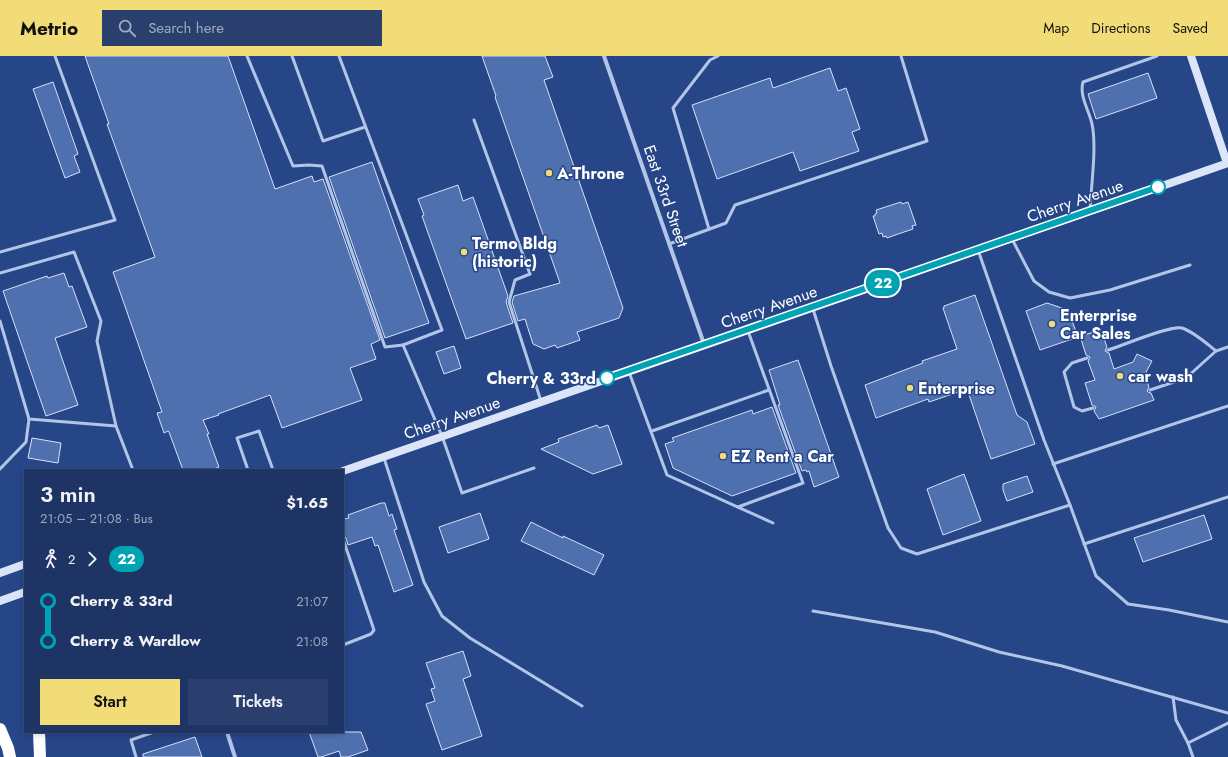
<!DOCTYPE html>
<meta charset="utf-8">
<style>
body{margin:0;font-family:Jost,sans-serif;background:#2a3f6e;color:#f1f3f6;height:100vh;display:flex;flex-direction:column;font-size:15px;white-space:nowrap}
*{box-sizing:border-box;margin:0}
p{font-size:13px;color:#a0aabf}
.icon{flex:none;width:22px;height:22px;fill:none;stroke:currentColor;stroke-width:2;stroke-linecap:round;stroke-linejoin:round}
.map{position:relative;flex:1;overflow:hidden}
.sheet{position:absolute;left:24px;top:413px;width:320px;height:264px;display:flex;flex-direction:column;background:#1d3465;border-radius:0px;box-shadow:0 2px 6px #0003,0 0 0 1px #3b4f79}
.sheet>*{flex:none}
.badge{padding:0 8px;border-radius:13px;font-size:14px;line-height:26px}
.map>.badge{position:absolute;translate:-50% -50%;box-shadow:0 0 0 2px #fff}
.legs{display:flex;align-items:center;gap:6px;height:44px;padding:0 16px;font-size:13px}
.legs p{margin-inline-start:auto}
.head{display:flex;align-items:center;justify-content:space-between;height:68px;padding:0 16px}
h1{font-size:22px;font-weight:600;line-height:30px}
.primary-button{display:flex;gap:8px;margin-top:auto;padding:8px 16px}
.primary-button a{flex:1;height:46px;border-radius:0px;background:#f1dc78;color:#111;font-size:16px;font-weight:600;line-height:46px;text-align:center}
.primary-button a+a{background:#2a3f6e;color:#f1f3f6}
ul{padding:0 16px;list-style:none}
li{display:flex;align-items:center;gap:14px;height:40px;font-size:15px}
li i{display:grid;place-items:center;width:6px;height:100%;margin:0 5px;background:currentColor}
li i::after{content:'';width:10px;height:10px;margin:-5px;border:3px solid;border-radius:50%;background:#1d3465}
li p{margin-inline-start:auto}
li:first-child i{background:linear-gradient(#0000 50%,currentColor 0)}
li:last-child i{background:linear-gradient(currentColor 50%,#0000 0)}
header{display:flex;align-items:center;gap:24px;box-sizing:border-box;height:56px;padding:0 20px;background:#f1dc78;color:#111}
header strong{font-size:19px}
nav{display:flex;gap:22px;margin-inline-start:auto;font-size:14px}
.search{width:280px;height:36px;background:#2a3f6e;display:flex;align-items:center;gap:10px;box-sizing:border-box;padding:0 14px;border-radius:0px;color:#a0aabf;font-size:15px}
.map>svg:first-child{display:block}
.building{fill:#4f70af;stroke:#d6e1f7}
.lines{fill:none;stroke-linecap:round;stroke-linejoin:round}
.service{stroke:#b2c5e9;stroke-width:3}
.minor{stroke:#b2c5e9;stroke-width:4}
.secondary{stroke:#dce5f7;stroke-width:8}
.motorway{stroke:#fff;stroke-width:12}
.line-1-casing{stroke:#fff;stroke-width:9}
.line-1{stroke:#00a3b4;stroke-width:6}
.poi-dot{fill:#f1dc78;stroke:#274687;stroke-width:1.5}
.stop-1-dot{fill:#fff;stroke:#00a3b4;stroke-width:2}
.labels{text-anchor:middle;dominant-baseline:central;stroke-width:3;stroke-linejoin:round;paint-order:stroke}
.poi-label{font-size:16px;font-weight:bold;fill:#fff;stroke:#274687;text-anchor:start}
.street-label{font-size:16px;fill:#fff;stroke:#274687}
.stop-label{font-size:16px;font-weight:bold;fill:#fff;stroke:#274687;text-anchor:end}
</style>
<header>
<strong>Metrio</strong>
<div class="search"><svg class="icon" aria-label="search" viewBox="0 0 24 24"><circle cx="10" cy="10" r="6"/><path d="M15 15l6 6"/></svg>Search here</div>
<nav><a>Map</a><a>Directions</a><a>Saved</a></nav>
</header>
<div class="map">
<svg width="1228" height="701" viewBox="0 0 1228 701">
<rect width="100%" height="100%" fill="#274687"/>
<g class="building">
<polygon points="85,0 228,0 275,133 312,120 314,126 323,123 380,284 371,288 376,303 350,312 362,344 282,372 270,339 218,358 219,359 203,364 209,378 207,378 219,411 211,414 183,414 169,376 168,375 164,377 157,357 162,356 113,216 155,201 107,68 109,68"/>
<polygon points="482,0 545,0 553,21 544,24 623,252 619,262 577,276 580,284 557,292 555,289 544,293 533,288 525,263 518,265 512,246 514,240 560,227 495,41 496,40"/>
<polygon points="830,12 838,35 846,32 860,73 852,76 859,95 800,115 793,96 717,123 692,49 770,22 773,32"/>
<polygon points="1148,17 1157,42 1096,63 1088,38"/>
<polygon points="53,26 78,98 74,100 80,116 65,122 33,33"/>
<polygon points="372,106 429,267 385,282 329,121"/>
<polygon points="458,129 463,145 473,141 508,240 506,246 513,267 466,283 422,160 424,159 418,143"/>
<polygon points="901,146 902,148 908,146 916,169 912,170 913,173 901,177 887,182 886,180 883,181 882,177 879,178 873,160 875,160 875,158 877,157 876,154"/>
<polygon points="64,217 69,231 72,230 87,271 55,282 78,349 46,360 3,235 47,220 48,222"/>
<polygon points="975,239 1017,359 1027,366 1035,388 991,403 967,333 929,346 928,343 876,362 865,329 923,307 922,305 957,293 943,252 944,252 944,250"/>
<polygon points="1047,247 1068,254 1078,281 1040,294 1026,255"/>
<polygon points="1101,274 1107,291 1105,295 1109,297 1114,313 1133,306 1137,298 1152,305 1145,318 1149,331 1147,335 1148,336 1151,337 1154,344 1099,363 1094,355 1096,351 1092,349 1085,327 1095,324 1088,305 1090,301 1086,299 1080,280"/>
<polygon points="454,290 461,312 444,318 436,296"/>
<polygon points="798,304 839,421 814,431 809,415 807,416 806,414 802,415 778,349 780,349 769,314"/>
<polygon points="772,351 796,417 732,440 673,412 665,388 674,385 672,382 752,354 753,358"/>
<polygon points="597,369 599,372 608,369 622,408 593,418 541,393 559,386 558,383"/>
<polygon points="32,382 61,387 58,407 28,402"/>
<polygon points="964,418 981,465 943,479 927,433"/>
<polygon points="1027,420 1033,436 1007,445 1003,434 1003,428"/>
<polygon points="381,447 385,447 389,460 392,458 397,473 394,474 413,529 394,536 378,489 375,490 372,481 348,489 346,482 343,480 343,463 349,462 348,459"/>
<polygon points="480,457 489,483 448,497 439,471"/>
<polygon points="1204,459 1212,483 1143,506 1134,482"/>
<polygon points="531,466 563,482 563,480 604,499 594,519 521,485"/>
<polygon points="463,595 471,620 463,623 482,680 442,694 426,648 435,645 431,633 435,632 426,607"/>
<polygon points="309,676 361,676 368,694 348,701 341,701 339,695 321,701 318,701"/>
<polygon points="195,681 202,701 143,701 143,698"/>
</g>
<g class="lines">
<g class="service">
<polyline points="247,0 293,110 309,109 322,110 385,291 403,289"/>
<polyline points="292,0 323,85 365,71"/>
<polyline points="339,0 442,274 403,289 442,380 462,437 534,412"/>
<polyline points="474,64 530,218 515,224 509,246 541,345"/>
<path d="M 1090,155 C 1091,130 1097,91 1092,68 C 1089,54 1079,40 1083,26 L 1157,0"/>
<polyline points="709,173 673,52 710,4 718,0"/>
<polyline points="1012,183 1034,225 1049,236 1070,242 1110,234 1190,209"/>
<polyline points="669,188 726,167 735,149 927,85 901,0"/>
<polyline points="0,196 115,164 55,0"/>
<polyline points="0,217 74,196 101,265 97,285 116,370 133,414"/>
<polyline points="813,253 831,310 888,472 901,492 917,498 1070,449 1044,384 978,194"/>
<polyline points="0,265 29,363 116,370"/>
<path d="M 1108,294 C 1122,290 1170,269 1182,272 C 1194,276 1206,287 1216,295 L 1186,322 L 1150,334"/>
<polyline points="1216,295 1228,291"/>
<polyline points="1087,302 1072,307 1064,316 1074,351 1082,355 1093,352"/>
<polyline points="629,316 667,419 773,467"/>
<polyline points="652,375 769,334"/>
<polyline points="384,402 424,526 442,560 470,582 582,650"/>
<polyline points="1053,408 1228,350"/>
<polyline points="0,413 26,386 29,363"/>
<polyline points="248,414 237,382 259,375 273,414"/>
<polyline points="1070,449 1096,520 1128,548 1169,554 1228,566"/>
<polyline points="738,451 803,427 748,275"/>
<polyline points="343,483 374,574 371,578 343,589"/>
<polyline points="1084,488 1228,441"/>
<polyline points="813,555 935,576 999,596 1062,610 1228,657"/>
<polyline points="1173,641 1176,664 1188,687 1193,701"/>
<polyline points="1188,687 1228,667"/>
<polyline points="136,701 131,684 154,676"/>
</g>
<g class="minor">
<polyline points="604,0 704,288"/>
<polyline points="227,676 235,701"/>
</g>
<g class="secondary">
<polyline points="1191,0 1227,107"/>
<polyline points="343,415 1228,107"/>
<polyline points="0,517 25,508"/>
<polyline points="0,545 25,536"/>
</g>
<g class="motorway">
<polyline points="0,673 8,692 10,701"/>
<polyline points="39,676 40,701"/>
</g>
</g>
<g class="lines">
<g class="line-1-casing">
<polyline id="line-1" points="607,322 1158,131"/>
</g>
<use href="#line-1" class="line-1"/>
</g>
<g class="poi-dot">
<circle cx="549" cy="117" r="4"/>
<circle cx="464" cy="196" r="4"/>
<circle cx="1052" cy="268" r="4"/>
<circle cx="1120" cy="320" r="4"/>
<circle cx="910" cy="332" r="4"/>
<circle cx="723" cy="400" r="4"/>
</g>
<g class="stop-1-dot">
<circle cx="1158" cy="131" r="7"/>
<circle cx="607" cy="322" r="7"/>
</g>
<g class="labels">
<g class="poi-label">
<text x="557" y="117">A-Throne</text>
<text x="472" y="187">Termo Bldg<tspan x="472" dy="18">(historic)</tspan></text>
<text x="1060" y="259">Enterprise<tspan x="1060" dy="18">Car Sales</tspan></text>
<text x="1128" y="320">car wash</text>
<text x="918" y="332">Enterprise</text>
<text x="731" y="400">EZ Rent a Car</text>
</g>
<g class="street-label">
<text transform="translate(666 140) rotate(71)">East 33rd Street</text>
<text transform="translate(1075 145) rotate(-19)">Cherry Avenue</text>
<text transform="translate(769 251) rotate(-19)">Cherry Avenue</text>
<text transform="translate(452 362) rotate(-19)">Cherry Avenue</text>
</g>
<g class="stop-label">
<text x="596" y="322">Cherry &amp; 33rd</text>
</g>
</g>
</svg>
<b class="badge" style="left:883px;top:227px;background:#00a3b4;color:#fff">22</b>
<section class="sheet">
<div class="head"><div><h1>3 min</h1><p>21:05 – 21:08 · Bus</p></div><b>$1.65</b></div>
<div class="legs"><svg class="icon" aria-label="walk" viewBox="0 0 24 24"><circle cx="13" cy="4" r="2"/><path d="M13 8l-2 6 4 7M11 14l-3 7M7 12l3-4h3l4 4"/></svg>2<svg class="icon" aria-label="forward" viewBox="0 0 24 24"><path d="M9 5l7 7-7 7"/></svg><b class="badge" style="background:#00a3b4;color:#fff">22</b></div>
<ul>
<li><i style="color:#00a3b4"></i><b>Cherry &amp; 33rd</b><p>21:07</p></li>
<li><i style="color:#00a3b4"></i><b>Cherry &amp; Wardlow</b><p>21:08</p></li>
</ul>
<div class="primary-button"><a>Start</a><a>Tickets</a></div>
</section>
</div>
